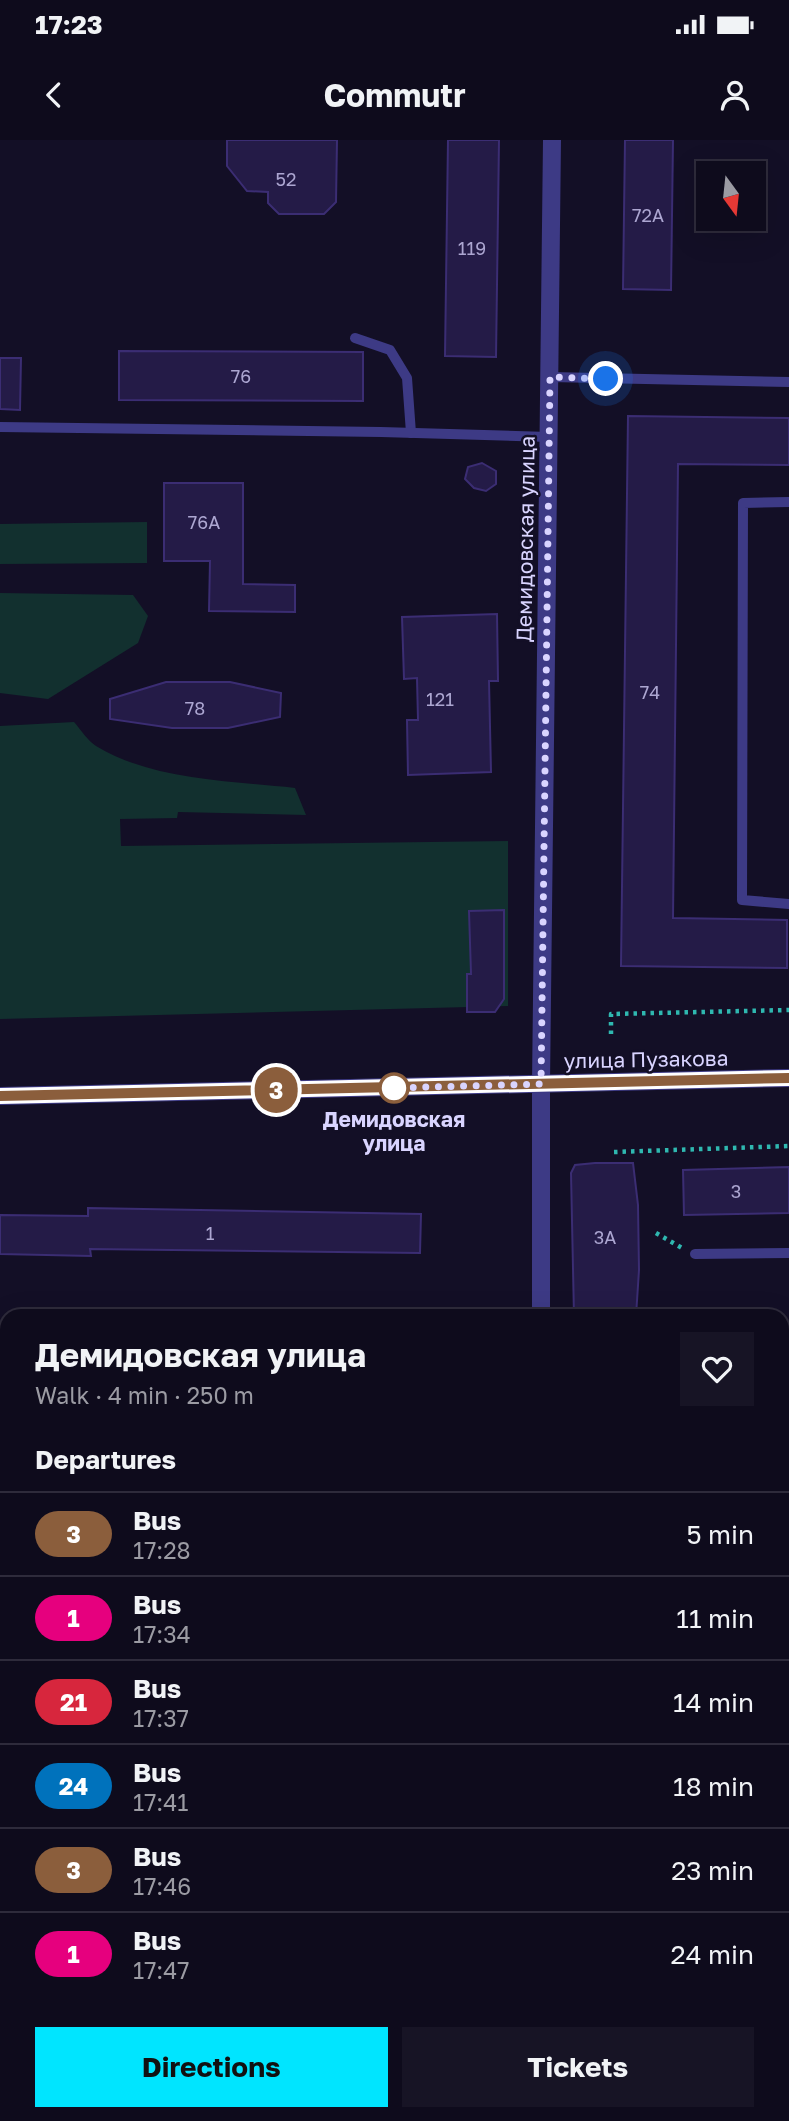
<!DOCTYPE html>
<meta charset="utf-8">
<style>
body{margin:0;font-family:"Golos Text",sans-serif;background:#171425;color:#f1f3f6;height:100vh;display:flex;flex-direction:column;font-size:26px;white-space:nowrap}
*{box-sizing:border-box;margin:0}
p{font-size:23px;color:#9b9ba3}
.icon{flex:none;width:38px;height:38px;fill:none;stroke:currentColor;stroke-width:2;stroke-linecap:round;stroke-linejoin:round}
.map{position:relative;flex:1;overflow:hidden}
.details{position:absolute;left:0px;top:1169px;width:789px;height:812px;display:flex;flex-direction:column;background:#0e0b1c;border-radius:21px 21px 0 0;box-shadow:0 7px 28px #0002,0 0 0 2px #2e2b3b}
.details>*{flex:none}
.badge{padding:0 14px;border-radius:23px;font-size:24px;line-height:46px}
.needle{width:46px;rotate:165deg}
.fabs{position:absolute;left:696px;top:21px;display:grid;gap:14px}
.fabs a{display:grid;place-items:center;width:70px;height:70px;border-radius:0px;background:#0e0b1c;box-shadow:0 7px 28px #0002,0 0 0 2px #2e2b3b;font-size:35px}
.you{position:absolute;width:35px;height:35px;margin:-18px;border:5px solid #fff;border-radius:50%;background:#1a73e8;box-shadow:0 0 0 10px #1a73e833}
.map>.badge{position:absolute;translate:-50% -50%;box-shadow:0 0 0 4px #fff}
h2{padding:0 35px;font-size:26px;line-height:63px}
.round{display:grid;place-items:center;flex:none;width:74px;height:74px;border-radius:0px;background:#171425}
.headline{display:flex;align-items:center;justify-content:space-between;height:119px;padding:0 35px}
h1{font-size:33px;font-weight:700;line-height:52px}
.cta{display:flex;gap:14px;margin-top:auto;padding:14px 35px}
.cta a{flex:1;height:80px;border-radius:0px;background:#00e5ff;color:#111;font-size:28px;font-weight:700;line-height:80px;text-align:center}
.cta a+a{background:#171425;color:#f1f3f6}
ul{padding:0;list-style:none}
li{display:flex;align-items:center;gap:21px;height:84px;padding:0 35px;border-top:2px solid #2e2b3b}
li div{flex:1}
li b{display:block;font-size:26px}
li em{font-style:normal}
li .badge{min-width:77px;font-weight:700;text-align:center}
.status{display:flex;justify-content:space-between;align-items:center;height:49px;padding:0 35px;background:#0e0b1c;direction:ltr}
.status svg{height:19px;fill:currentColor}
header{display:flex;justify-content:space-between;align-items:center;height:91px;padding:0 35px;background:#0e0b1c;font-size:32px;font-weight:700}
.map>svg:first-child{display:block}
.green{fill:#12302f}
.building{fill:#241b47;stroke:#3b2d73;stroke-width:2}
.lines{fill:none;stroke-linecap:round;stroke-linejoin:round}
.path{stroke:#2fb8b0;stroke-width:4.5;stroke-dasharray:3.5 5;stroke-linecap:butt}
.service{stroke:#3d3a85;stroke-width:10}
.minor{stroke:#3d3a85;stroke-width:18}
.tertiary{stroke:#3d3a85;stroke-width:18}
.line-casing{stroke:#fff;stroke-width:16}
.line{stroke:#8b5e3c;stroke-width:10}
.walk{stroke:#d9d4ff;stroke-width:7;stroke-dasharray:0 12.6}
.stop-dot{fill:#fff;stroke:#8b5e3c;stroke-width:3.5}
.labels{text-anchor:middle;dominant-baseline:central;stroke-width:5;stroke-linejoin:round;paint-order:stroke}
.number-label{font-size:18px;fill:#aca6d1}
.street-label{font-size:21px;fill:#d9d4ff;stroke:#130f26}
.stop-label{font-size:21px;font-weight:bold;fill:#d9d4ff;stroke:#130f26}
</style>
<div class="status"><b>17:23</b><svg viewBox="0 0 49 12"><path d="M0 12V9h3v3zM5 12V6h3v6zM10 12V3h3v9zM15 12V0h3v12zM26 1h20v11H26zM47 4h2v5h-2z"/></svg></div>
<header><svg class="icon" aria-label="back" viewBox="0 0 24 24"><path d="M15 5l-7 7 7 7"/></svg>Commutr<svg class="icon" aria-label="person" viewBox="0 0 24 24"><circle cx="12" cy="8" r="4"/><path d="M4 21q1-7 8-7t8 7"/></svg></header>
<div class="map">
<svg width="789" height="1981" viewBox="0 0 789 1981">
<rect width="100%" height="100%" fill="#130f26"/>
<g class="green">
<polygon points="147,382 147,423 0,424 0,384"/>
<polygon points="0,453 133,455 148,476 138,503 48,559 0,553"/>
<path d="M 74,582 C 81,590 88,601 96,606 C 151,640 232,641 295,648 L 306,675 L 178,672 L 177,678 L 120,679 L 121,706 L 508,701 L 508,866 L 0,879 L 0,586 Z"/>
</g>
<g class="building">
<polygon points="227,0 337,0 336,62 324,74 279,74 268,63 268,52 247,51 227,26"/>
<polygon points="448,0 499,0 496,217 445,216"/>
<polygon points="625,0 673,0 671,150 623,149"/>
<polygon points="119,211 363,212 363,261 119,260"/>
<polygon points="0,218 21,218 20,270 0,269"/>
<polygon points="628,276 789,278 789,325 678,324 673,778 787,780 787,828 621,826"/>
<polygon points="482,323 496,331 496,344 486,351 474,348 465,339 468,327"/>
<polygon points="164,343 243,343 243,444 295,445 295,472 209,471 210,421 164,421"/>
<polygon points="497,474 498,541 489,541 491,632 408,635 407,580 418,580 417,538 404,539 402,477"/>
<polygon points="166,542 230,542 281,553 280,577 228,588 172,588 110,579 110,559"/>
<polygon points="504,770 504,859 495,872 467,872 467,834 471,834 469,771"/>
<polygon points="595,1023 633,1023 638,1065 639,1130 636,1176 574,1176 571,1033 575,1025"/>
<polygon points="789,1027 789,1073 684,1075 683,1030"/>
<polygon points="88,1068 421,1074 420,1113 90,1109 91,1116 0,1114 0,1075 88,1076"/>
</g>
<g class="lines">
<g class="path">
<polyline points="611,894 611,874 789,870"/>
<polyline points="614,1012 789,1006"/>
<polyline points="656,1093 682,1108"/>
<polyline points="0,1225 7,1225"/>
<polyline points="0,1562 7,1562"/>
<polyline points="0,1576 7,1576"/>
</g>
<g class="service">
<polyline points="355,198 390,210 407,238 411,293"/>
<polyline points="550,237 789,242"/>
<polyline points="0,287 381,292 549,297"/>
<polyline points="789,362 743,363 742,760 789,764"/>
<polyline points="695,1114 789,1113"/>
<polyline points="782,1332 789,1332"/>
<polyline points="782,1568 789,1568"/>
<polyline points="0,1770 7,1770"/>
<polyline points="782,1806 789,1806"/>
<polyline points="318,1981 318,1974"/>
</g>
<g class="minor">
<polyline points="541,1176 541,944"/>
<polyline points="0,1913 7,1920"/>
<polyline points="64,1974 74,1981"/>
<polyline points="548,1974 548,1981"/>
</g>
<g class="tertiary">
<polyline points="541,944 552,0"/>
<polyline points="0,956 789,938"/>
</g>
</g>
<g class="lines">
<g class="line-casing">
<polyline id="line" points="0,956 789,938"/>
</g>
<use href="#line" class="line"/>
<polyline class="walk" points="394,948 391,948 541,944 550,237 606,239"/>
</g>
<circle class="stop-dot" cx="394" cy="948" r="14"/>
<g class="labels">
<g class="number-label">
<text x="286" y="39">52</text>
<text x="648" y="75">72А</text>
<text x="472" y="108">119</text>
<text x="241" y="236">76</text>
<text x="204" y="382">76А</text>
<text x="650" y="552">74</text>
<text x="440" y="559">121</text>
<text x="195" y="568">78</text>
<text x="736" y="1051">3</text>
<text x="210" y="1093">1</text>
<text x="605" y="1097">3А</text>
</g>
<g class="street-label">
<text transform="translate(525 399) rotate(-89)">Демидовская улица</text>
<text transform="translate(646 919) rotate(-1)">улица Пузакова</text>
</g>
<g class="stop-label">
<text x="394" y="979">Демидовская<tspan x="394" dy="24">улица</tspan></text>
</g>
</g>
</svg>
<div class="fabs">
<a><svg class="needle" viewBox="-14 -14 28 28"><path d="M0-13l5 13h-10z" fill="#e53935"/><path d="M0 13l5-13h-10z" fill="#9b9ba3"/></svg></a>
</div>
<div class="you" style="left:606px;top:239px"></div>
<b class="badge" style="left:276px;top:950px;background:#8b5e3c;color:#fff">3</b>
<section class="details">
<div class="headline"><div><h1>Демидовская улица</h1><p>Walk · 4 min · 250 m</p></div><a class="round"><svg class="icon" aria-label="heart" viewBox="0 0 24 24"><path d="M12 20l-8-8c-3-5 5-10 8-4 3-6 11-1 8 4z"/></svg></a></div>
<h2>Departures</h2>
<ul>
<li><span class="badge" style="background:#8b5e3c;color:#fff">3</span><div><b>Bus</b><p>17:28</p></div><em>5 min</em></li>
<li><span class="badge" style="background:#e6007e;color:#fff">1</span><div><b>Bus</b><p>17:34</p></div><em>11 min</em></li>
<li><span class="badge" style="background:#d7263d;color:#fff">21</span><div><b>Bus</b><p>17:37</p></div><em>14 min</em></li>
<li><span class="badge" style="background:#0072bc;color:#fff">24</span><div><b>Bus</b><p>17:41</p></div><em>18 min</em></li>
<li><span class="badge" style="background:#8b5e3c;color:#fff">3</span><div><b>Bus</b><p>17:46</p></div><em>23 min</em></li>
<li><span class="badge" style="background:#e6007e;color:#fff">1</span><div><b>Bus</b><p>17:47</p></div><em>24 min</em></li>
</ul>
<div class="cta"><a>Directions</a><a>Tickets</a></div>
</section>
</div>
